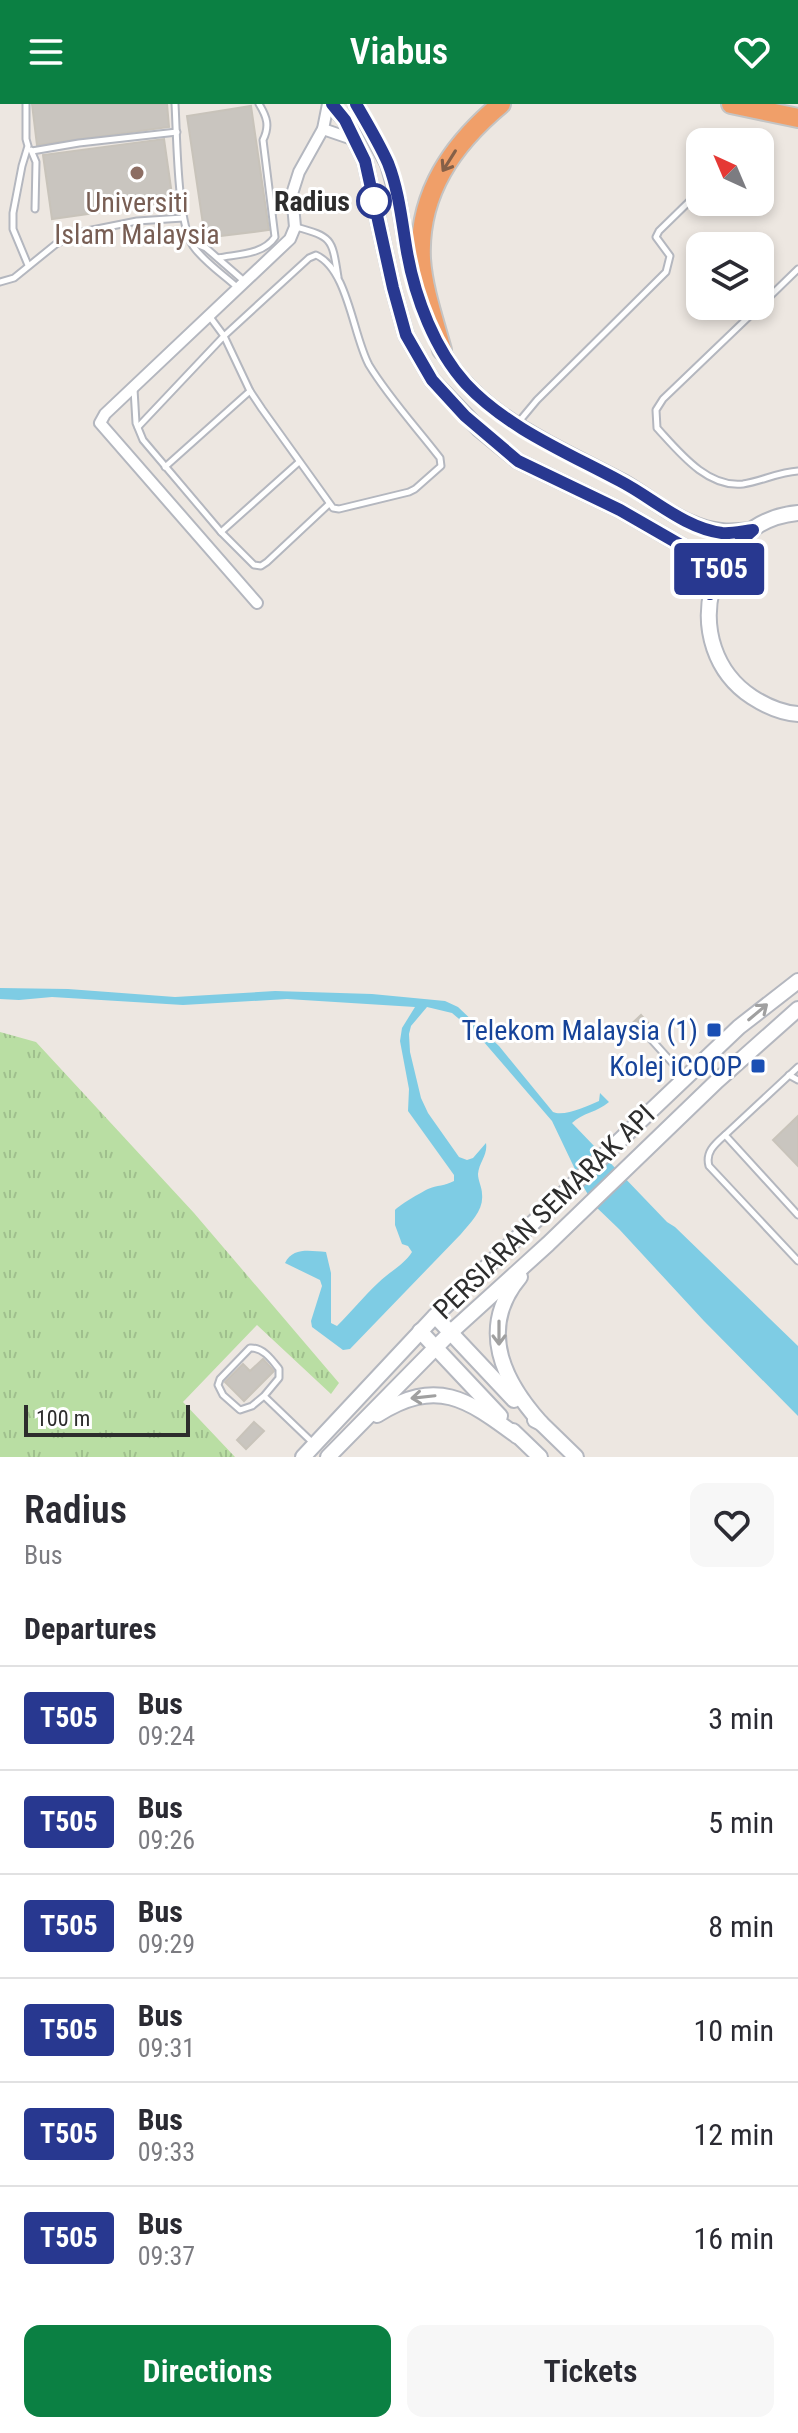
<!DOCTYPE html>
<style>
body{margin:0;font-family:"Roboto Condensed",sans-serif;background:#f7f7f7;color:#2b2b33;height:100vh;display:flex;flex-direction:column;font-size:30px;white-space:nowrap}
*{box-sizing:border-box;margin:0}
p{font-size:26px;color:#7c7c81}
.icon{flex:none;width:44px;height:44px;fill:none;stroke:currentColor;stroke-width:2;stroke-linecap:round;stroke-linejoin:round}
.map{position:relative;height:1353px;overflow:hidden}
.details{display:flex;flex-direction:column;background:#fff;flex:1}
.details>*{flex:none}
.badge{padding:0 16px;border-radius:6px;font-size:28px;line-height:52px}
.needle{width:52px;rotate:316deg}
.buttons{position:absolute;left:686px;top:24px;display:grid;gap:16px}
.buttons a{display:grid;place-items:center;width:88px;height:88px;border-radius:16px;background:#fff;box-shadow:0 4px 12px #0003;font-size:40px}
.scale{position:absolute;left:24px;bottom:20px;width:166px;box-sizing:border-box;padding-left:8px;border:4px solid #2d2d2d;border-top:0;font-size:22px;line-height:28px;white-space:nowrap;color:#2d2d2d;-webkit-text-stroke:6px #fff;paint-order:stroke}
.map>.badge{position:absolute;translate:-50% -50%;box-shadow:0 0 0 4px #fff}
h2{padding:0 24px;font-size:30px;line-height:72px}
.round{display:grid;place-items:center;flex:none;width:84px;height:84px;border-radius:16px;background:#f7f7f7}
.summary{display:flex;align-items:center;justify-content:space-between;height:136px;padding:0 24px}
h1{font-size:38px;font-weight:600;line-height:60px}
.primary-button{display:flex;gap:16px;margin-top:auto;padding:16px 24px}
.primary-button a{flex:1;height:92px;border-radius:16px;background:#0b8043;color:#fff;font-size:32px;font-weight:600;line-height:92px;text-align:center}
.primary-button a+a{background:#f7f7f7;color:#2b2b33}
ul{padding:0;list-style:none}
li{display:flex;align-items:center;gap:24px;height:104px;padding:0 24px;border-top:2px solid #e1e1e2}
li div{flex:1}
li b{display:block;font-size:30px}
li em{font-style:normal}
li .badge{min-width:88px;font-weight:700;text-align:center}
header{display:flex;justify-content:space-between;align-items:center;height:104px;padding:0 24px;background:#0b8043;color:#fff;font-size:36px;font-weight:600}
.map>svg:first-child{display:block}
.grass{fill:url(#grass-tufts)}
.water{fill:#7ecce4}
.building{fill:#c9c5bf;stroke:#c8c3ba;stroke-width:2}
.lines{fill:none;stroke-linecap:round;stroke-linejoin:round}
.lane-casing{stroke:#b4b7bf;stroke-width:9}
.street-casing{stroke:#b4b7bf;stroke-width:14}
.secondary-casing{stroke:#b4b7bf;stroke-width:18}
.highway-casing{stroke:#c4c4c4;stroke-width:22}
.lane{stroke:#fff;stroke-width:5}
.street{stroke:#fff;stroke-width:10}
.secondary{stroke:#fff;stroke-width:14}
.highway{stroke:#f09f69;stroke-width:18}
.oneway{stroke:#856048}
.oneway2{stroke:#a0a0a0}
.line-casing{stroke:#fff;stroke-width:18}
.line{stroke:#283890;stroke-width:12}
.education-dot{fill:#8d6e63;stroke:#fff;stroke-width:3}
.stop-dot{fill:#fff;stroke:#283890;stroke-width:4}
.transit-dot{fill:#1a4fb4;stroke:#fff;stroke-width:3}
.labels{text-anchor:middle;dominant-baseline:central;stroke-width:6;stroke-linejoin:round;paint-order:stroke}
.stop-label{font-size:28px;font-weight:bold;fill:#2d2d2d;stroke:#fff;text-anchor:end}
.education-label{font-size:28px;fill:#785e54;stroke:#fff}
.transit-label{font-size:28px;fill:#164399;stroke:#fff;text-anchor:end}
.street-label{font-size:28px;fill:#2d2d2d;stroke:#fff}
</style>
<header><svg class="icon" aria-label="menu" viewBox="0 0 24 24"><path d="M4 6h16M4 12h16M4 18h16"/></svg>Viabus<svg class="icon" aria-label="heart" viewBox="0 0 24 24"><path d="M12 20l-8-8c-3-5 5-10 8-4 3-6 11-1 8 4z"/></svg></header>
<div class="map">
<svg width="798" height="1353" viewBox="0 0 798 1353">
<defs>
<pattern id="grass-tufts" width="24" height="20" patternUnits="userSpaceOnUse" patternTransform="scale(2)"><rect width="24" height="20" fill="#b9dea3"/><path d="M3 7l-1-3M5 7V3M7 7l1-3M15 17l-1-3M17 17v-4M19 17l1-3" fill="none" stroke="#9fbf8d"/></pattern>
</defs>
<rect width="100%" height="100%" fill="#ede7e1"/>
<polygon class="grass" points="0,928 36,938 194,1109 339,1279 331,1290 257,1221 183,1298 235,1353 0,1353"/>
<path class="water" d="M 0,884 L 68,885 L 175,893 L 275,887 L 372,890 L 445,897 L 458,903 L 499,942 L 553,1008 C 564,1013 587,1002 599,997 L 600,989 L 609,998 C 598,1008 582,1009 572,1019 L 667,1118 L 675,1123 L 798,1242 L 798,1312 L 704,1217 L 619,1125 L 594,1101 L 583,1082 L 552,1017 L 477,930 L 452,909 L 427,903 L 411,922 L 409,930 L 410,948 L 421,994 L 428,1009 L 459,1053 L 467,1056 L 473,1054 L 486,1039 C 488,1051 479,1058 478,1070 C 478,1077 482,1083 482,1090 C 484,1106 471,1118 461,1130 L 350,1245 L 343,1246 L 312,1223 L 311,1217 L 322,1182 L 320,1176 L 285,1159 C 293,1143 310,1147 326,1148 L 331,1169 L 331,1219 L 337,1222 C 351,1208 364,1192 378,1179 C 389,1168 404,1161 412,1148 L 408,1142 L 402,1140 L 395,1121 L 395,1106 C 401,1100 420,1089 428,1085 C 437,1081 445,1082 454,1077 L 454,1071 L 408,1007 L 409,985 L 400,937 L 402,924 L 415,903 L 287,895 L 183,901 L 52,893 L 19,896 L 0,895 Z"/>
<g class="building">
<polygon points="32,0 167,0 169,23 37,41"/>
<polygon points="251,2 269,126 205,134 187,12"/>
<polygon points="164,35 173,98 52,115 43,51"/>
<polygon points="641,911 650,921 634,937 624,927"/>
<polygon points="798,1012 798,1062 773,1036"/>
<polygon points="263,1255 274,1267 244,1297 225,1278 243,1260 250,1267"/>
<polygon points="254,1318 264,1327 246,1345 237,1336"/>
</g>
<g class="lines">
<g class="lane-casing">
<g id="lane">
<polyline points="26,0 26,35 28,42 22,62 13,109 13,125 28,161"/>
<path d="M 175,0 C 177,33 177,117 193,142 C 204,158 224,171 238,184"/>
<polyline points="31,46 36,58 35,105"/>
<polyline points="32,47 79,39 177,28"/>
<path d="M 296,123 C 333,133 332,135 338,173"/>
<polyline points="191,138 206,144 244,177"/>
<path d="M 218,154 C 238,150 263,151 275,133 L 263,36 C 270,22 267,13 259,0"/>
<polyline points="0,178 14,174 56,140 82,128 137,117 183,114"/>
<path d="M 760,202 L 663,295 L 656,306 L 657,324 C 679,348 707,384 743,380 C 762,377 779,368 798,367"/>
<polyline points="760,202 798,165"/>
<polyline points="134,285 136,319 143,336 221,428 254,461 261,462 267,458 329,400"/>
<polyline points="517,320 537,296 666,168 670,152 656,133 659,127 700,87"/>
<path d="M 138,323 L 224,232 L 309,154 L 316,151 C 348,165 353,232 369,261 C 389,294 417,324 440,354 L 441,362 L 415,385 L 409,388 L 339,405 L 333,404 L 262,305 L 250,287 L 224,232 L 210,213"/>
<polyline points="165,363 250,287"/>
<polyline points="221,428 299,358"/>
<polyline points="649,933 685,973"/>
<polyline points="798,963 725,1031 798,1111"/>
<polyline points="789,971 798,976"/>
<path d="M 725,1031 C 715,1040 705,1048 709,1062 L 798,1157"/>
<path d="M 264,1292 L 252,1302 L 240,1306 L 223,1291 L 218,1281 L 220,1275 L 250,1244 C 263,1243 272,1256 279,1265 L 279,1274 L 264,1292 L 313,1339"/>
</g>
</g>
<g class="street-casing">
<g id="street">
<polyline points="323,25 355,36"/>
<polyline points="257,499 100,319 105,310 290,135 295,123 292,90 299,68 323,25 328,0"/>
</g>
</g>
<g class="secondary-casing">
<g id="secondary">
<polyline points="331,0 345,16 365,57 393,184 406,231 432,276 479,325 518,357 620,406 686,444 702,468 710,490"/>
<polyline points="356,0 388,60 399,99 408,153 420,197"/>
<path d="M 438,238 C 469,309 560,344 625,379 C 649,393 672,413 699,422 C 718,429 733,428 753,426"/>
<path d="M 798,409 C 706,417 676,543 752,593 C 766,602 782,609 798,610"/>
<path d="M 520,1173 C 477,1224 503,1277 541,1319"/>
<polyline points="435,1212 514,1296"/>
<polyline points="420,1227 500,1312"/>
<path d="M 377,1311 C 437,1273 467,1295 517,1332"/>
<polyline points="535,1316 541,1319 576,1353"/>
<polyline points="513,1327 540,1353"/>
<polyline points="303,1353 435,1212 739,923 798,877"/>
<polyline points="328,1353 451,1228 548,1140 717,977 798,905"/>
</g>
</g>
<g class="highway-casing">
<g id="highway">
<polyline points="731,0 798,14"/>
<path d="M 442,246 C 434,216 423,185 421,155 C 418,89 453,40 501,0"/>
</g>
</g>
<use href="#lane" class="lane"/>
<use href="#street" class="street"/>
<use href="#secondary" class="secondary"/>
<use href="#highway" class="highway"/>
</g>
<defs><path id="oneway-shaft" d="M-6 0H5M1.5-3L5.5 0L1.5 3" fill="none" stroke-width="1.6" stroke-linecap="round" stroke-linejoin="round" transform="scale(2)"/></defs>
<use class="oneway" href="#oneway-shaft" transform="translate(449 57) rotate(122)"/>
<g class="oneway2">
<use href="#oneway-shaft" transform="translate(758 908) rotate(-40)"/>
<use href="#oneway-shaft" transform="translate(499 1229) rotate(90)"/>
<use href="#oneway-shaft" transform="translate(423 1293) rotate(174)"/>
</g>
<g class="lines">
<g class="line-casing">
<path id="line" d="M 332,0 L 345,16 L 365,57 L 393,184 L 406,231 L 432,276 L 465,312 L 518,357 L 620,406 L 686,444 L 702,468 L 710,490 C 720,460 729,447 753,426 C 743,427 732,430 722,429 C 684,424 653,394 620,377 C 568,349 507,324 466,280 C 435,246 415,194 407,148 C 402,119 399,87 388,59 C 379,39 367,19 356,0"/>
</g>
<use href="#line" class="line"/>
</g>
<circle class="education-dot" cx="137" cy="69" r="8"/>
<circle class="stop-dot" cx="374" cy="97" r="16"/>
<g class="transit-dot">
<rect x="706" y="918" width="16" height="16" rx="4"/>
<rect x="750" y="954" width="16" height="16" rx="4"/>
</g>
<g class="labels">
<g class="stop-label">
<text x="350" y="97">Radius</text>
</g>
<g class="education-label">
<text x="137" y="98">Universiti<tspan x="137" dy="32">Islam Malaysia</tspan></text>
</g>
<g class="transit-label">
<text x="698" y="926">Telekom Malaysia (1)</text>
<text x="742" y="962">Kolej iCOOP</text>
</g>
<g class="street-label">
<text transform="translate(544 1108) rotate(-44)">PERSIARAN SEMARAK API</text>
</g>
</g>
</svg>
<div class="buttons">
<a><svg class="needle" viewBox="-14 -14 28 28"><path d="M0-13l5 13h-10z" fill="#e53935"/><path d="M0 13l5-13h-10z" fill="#7c7c81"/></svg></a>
<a><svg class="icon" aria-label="layers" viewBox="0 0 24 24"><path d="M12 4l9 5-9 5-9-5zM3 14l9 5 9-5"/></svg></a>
</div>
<div class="scale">100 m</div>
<b class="badge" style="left:719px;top:465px;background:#283890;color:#fff">T505</b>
</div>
<section class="details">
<div class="summary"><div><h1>Radius</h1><p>Bus</p></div><a class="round"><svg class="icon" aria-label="heart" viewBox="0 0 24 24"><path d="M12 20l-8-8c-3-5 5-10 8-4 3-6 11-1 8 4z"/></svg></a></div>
<h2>Departures</h2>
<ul>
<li><span class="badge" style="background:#283890;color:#fff">T505</span><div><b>Bus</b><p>09:24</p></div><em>3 min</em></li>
<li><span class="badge" style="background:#283890;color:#fff">T505</span><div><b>Bus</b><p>09:26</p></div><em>5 min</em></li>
<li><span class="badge" style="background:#283890;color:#fff">T505</span><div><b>Bus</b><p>09:29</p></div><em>8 min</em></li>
<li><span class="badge" style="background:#283890;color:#fff">T505</span><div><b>Bus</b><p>09:31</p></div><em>10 min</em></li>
<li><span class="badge" style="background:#283890;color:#fff">T505</span><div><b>Bus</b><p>09:33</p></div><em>12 min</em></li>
<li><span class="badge" style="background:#283890;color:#fff">T505</span><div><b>Bus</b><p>09:37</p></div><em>16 min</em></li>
</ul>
<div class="primary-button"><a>Directions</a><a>Tickets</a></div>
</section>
